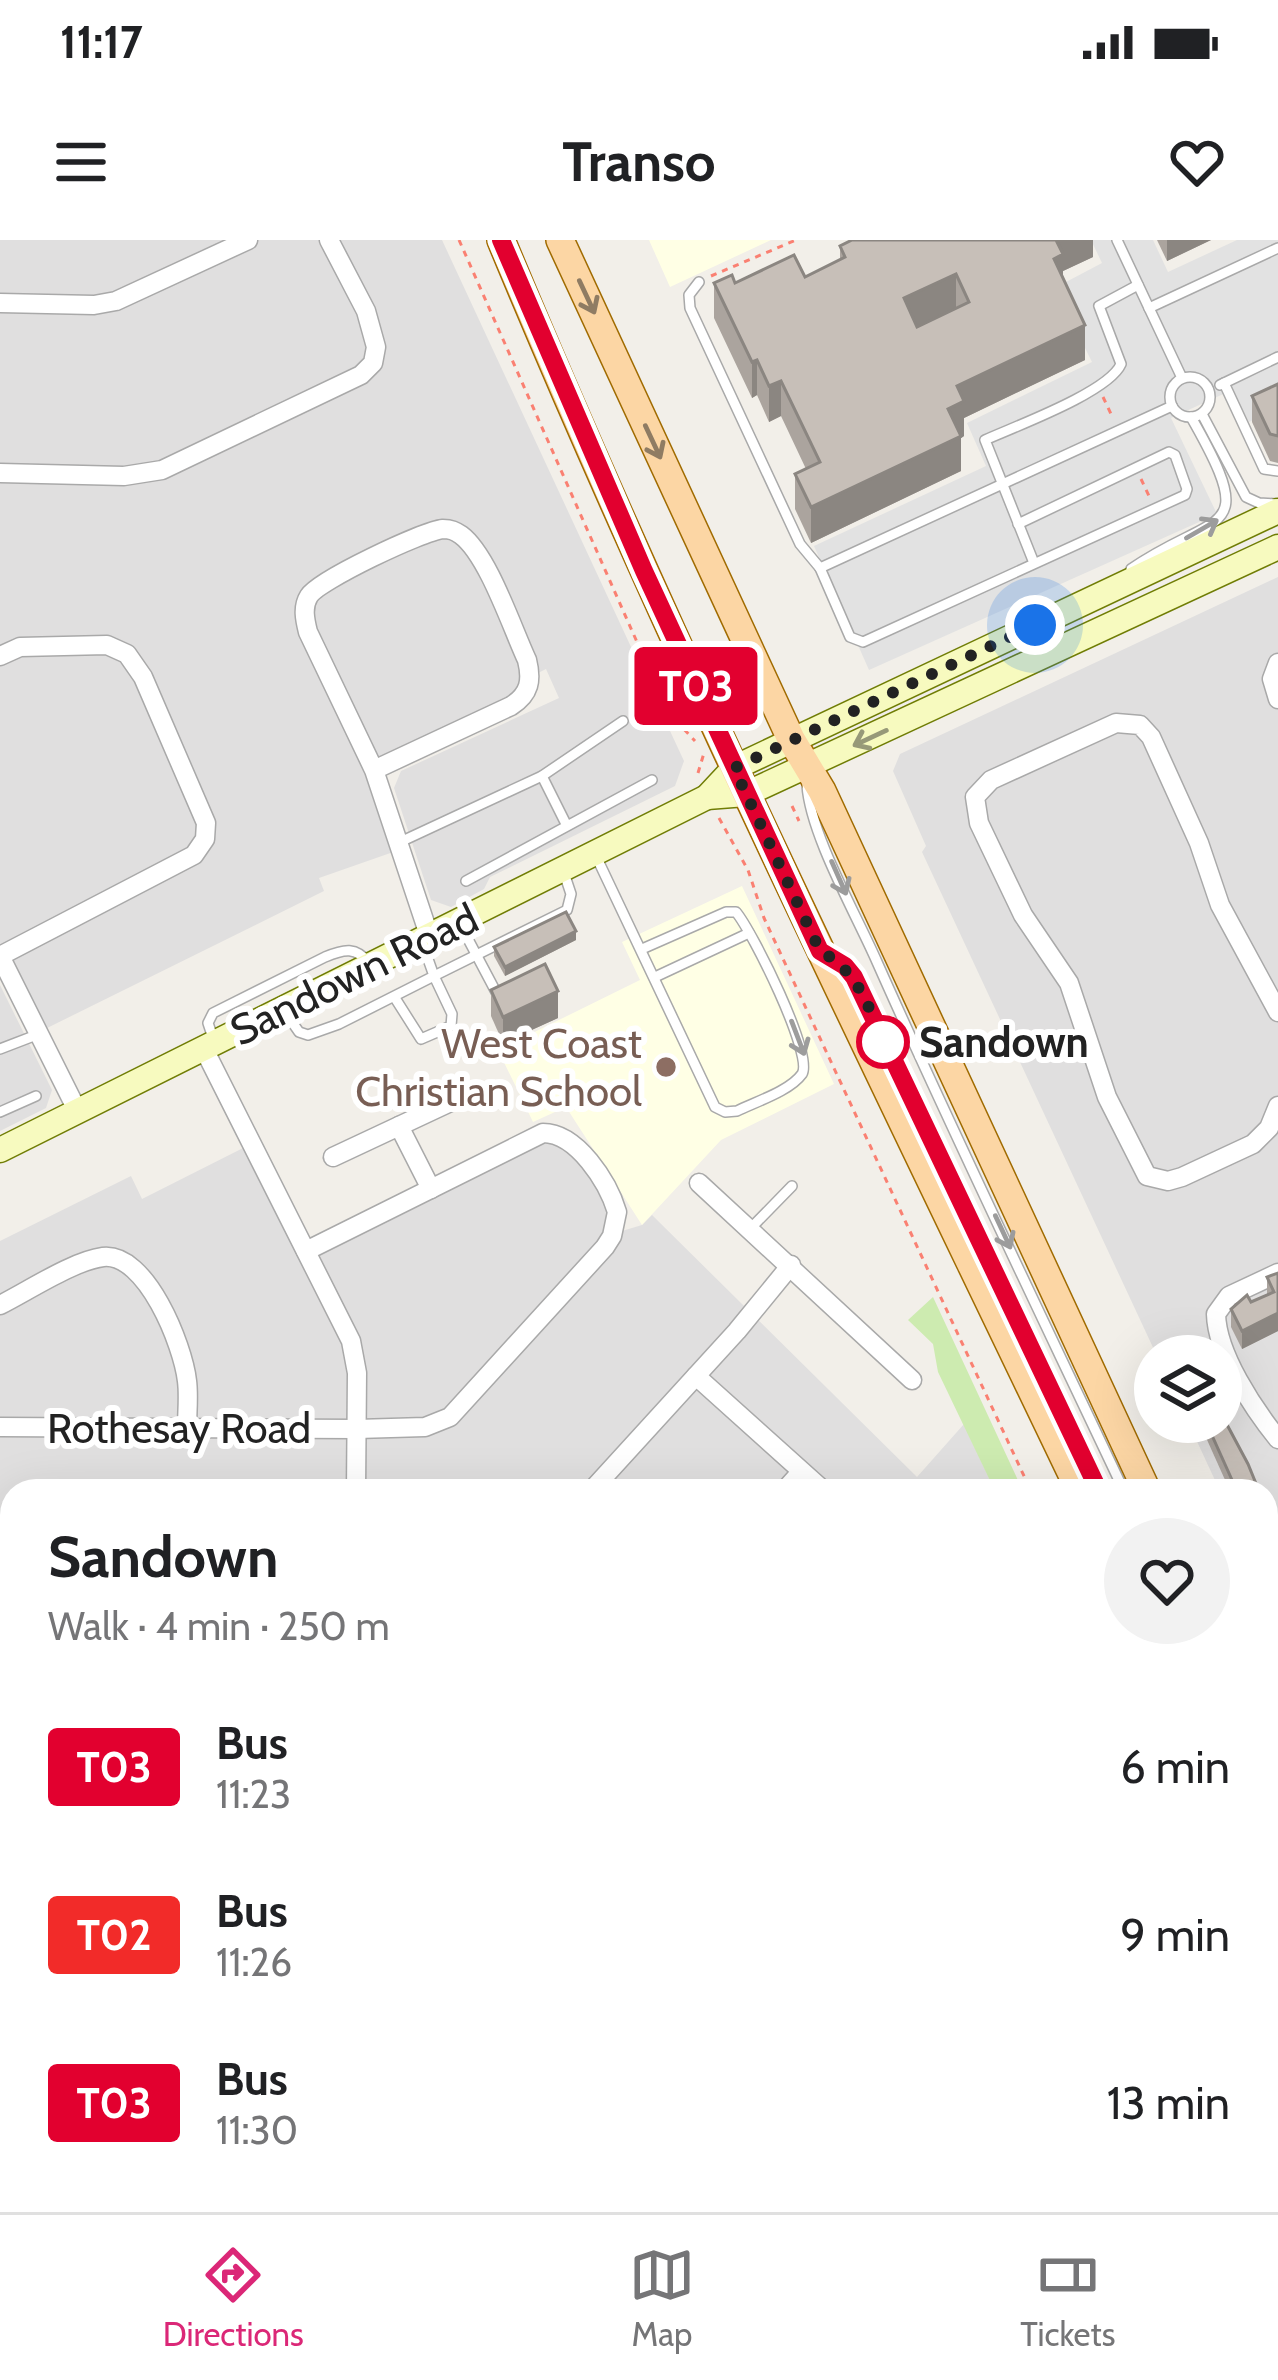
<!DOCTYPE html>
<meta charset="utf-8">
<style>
body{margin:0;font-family:Cabin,sans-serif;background:#f2f2f2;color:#202124;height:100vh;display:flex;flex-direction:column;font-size:45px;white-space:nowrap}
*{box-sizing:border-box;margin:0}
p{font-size:39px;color:#757577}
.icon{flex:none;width:66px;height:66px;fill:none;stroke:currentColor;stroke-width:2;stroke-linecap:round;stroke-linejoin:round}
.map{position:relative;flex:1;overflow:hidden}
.panel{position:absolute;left:0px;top:1239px;width:1278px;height:735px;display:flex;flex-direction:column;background:#fff;border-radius:36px 36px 0 0;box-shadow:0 12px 48px #0002}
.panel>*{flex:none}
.badge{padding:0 24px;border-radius:9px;font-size:42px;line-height:78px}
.fabs{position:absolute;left:1134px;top:1095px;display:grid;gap:24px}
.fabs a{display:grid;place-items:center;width:108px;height:108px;border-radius:50%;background:#fff;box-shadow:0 12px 48px #0002;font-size:60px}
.you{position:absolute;width:60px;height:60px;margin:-30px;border:9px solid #fff;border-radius:50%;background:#1a73e8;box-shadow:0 0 0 18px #1a73e833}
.map>.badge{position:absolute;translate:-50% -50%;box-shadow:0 0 0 6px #fff}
.round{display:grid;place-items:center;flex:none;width:126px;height:126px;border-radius:63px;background:#f2f2f2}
.head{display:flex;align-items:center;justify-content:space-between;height:204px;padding:0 48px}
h1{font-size:57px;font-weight:700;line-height:90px}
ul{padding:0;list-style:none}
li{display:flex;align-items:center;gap:36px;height:168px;padding:0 48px}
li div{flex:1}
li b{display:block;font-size:45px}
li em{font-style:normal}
li .badge{min-width:132px;font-weight:700;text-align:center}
.status{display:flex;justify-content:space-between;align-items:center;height:84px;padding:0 60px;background:#fff;direction:ltr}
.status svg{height:33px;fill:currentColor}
header{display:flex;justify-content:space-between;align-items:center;height:156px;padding:0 48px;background:#fff;font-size:54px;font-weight:700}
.menu{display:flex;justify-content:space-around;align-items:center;height:168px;border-top:3px solid #e0e0e0;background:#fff;font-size:33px;color:#757577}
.menu a{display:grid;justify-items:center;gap:6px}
.menu .active{color:#db2777}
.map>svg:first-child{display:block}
.residential{fill:#e0dfdf}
.education{fill:#ffffe5}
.grass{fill:#cdebb0}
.parking{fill:#e2e2e2}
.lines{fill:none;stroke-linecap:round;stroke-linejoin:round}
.lane-casing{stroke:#a9a9a9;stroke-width:12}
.street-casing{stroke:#a9a9a9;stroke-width:21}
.secondary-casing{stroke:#707d05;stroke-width:27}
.primary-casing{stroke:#a06b00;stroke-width:30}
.path{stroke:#fa8072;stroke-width:3;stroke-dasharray:6 6;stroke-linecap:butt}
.lane{stroke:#fff;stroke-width:9}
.street{stroke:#fff;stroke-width:18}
.secondary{stroke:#f7fabf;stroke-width:24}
.primary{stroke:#fcd6a4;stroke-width:27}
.wall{fill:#aba49e}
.shaded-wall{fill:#8b8681}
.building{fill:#c7bfb8;stroke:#8b8681;stroke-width:3;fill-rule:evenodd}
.oneway{stroke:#8f7c63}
.oneway2{stroke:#9c9c9c}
.oneway3{stroke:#979978}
.line-casing{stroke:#fff;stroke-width:27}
.line{stroke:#e2002f;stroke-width:18}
.walk{stroke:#222;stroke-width:12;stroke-dasharray:0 21.6}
.stop-dot{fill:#fff;stroke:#e2002f;stroke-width:6}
.education-dot{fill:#8d6e63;stroke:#fff;stroke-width:4.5}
.labels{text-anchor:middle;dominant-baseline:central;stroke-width:12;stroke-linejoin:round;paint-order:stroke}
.street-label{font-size:42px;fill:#222;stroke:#fff}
.stop-label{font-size:42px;font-weight:bold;fill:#222;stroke:#fff;text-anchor:start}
.education-label{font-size:42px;fill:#785e54;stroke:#fff;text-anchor:end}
</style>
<div class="status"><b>11:17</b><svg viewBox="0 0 49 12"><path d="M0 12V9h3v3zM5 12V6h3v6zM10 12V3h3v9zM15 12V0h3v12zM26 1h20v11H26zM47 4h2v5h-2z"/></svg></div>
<header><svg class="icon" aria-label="menu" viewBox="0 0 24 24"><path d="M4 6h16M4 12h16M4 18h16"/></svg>Transo<svg class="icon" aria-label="heart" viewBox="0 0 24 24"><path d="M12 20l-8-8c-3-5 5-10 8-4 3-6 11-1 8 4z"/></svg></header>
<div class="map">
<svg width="1278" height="1972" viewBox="0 0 1278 1972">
<rect width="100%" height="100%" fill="#f2efe9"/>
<g class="residential">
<polygon points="0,0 442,0 684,521 675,546 490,637 484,649 451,667 431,660 394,548 401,531 559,458 546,429 532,436 530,448 373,532 399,610 319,638 324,651 37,793 0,718"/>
<polygon points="1278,337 1278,1376 1266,1350 1266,1251 1220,1251 1188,1182 1221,1182 1221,1116 1157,1116 922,612 926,606 893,531 900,514"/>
<polygon points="0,745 52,850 46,868 0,891"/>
<polygon points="538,896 576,905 612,964 612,994 642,985 652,975 917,1237 964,1184 995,1251 12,1251 12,1962 1266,1962 1266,1772 1278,1798 1278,1972 0,1972 0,1001 131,936 142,959 251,904 306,1012"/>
</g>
<g class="education">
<polygon points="649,0 771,0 670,47"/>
<polygon points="742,646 834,844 721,900 642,985 566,867 533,882 498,810 640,740 622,702"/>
</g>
<polygon class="grass" points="933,1057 1023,1251 995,1251 938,1132 933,1104 908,1080"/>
<polygon class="parking" points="1091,0 1153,0 1168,32 1237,0 1278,0 1278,168 1249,182 1232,150 1171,178 1217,274 869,430 814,306 986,226 967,183 1092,122 1059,56 1069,50 1066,42 1102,23"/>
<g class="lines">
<g class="lane-casing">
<g id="lane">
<polyline points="1117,0 1182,138"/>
<polyline points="699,42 689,55 690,68 800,304 820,328"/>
<polyline points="1149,68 1278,8"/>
<circle cx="1190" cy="157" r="20"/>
<polyline points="1224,143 1264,229 1278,231"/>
<polyline points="1220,145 1278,117"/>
<polyline points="1202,174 1246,257 1259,263 1277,264"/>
<polyline points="1018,284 1169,212 1175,215 1187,249 1185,255 863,402 850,397 820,328 1172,166"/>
<path d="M 1034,323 L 985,200 C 1016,186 1109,152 1121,124 L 1099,66 L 1138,45"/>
<path d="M 1131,329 C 1218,269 1261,300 1191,177"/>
<polyline points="542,536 566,584"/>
<path d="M 807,545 C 810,594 856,674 877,722 C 956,900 1041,1075 1124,1251"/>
<polyline points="398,603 542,536 623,481"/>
<path d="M 595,614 L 715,867 L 725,872 L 737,871 C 755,862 790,851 802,834 C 814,815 752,691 736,672 L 726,672 L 642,709"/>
<polyline points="466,641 652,540"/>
<polyline points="459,682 496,752"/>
<polyline points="836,720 854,737 1099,1251"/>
<polyline points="655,737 749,693"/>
<polyline points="395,758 421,799 451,786 452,774 434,736 567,670 571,654 563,630"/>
<polyline points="283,769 299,792 308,795 339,784 434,736 428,719 429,697"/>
<path d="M 213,798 L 208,783 L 213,773 L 325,717 C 344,709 356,706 370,724"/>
<polyline points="0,809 39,794"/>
<polyline points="0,872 36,856"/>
<polyline points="750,989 792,946"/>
<polyline points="1266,1556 1278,1582"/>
<polyline points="1266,1608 1278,1633"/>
</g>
</g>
<g class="street-casing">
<g id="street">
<polyline points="0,63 94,65 116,61 248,0"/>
<polyline points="0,233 124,236 162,230 361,135 373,123 376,107 366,71 329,0"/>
<polyline points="0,416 20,407 107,405 127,414 143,437 206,583 205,599 194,615 0,716"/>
<polyline points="1278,423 1272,439 1278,459"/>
<path d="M 374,530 L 511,466 C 530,454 532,440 527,420 C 512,388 488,315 461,295 C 455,291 451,289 443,289 C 423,291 319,340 309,356 C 302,367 305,380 308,392 L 374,530 L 429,695"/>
<polyline points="0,716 78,872"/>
<polyline points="1278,772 1220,665 1199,603 1151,497 1140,485 1116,483 991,540 975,557 979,583 1023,675 1069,743 1107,857 1147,936 1168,941 1182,937 1253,904 1269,888 1278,866"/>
<polyline points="204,809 351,1101 357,1133 356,1251"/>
<polyline points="399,886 431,949"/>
<polyline points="333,917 461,857"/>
<polyline points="699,943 912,1140"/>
<path d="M 1278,1033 L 1229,1056 L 1216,1074 C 1217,1114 1253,1168 1278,1199"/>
<path d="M 0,1065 C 28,1051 73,1021 103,1017 C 146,1012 183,1105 187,1141 C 189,1156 187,1173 187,1188"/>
<polyline points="696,1136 824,1251"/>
<path d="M 0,1187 L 357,1189 L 425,1187 L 450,1177 L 605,1007 L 612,996 L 617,972 C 608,942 577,893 543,893 L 306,1011"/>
<polyline points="591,1251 737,1091 791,1025"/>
<polyline points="784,1251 801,1232"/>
<polyline points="0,1497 1,1369 12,1349"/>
<polyline points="0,1749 12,1749"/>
<polyline points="0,1875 12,1902"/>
<polyline points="55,1962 62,1972"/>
<polyline points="841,1962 843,1972"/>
<polyline points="1028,1962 1028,1972"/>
<polyline points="512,1972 525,1962"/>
<polyline points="767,1972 795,1962"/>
</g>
</g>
<g class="secondary-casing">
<g id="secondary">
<polyline points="707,557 746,554 1278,307"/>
<polyline points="0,910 707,557 734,528 1278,271"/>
</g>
</g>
<g class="primary-casing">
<g id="primary">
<path d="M 501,0 C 677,425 882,837 1080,1251"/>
<polyline points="560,0 791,499 822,551 1147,1251"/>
<polyline points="1266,1509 1278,1535"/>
<polyline points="1266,1648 1278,1674"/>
</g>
</g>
<g class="path">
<polyline points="459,0 668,472 695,501"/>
<polyline points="711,36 796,0"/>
<polyline points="1103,157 1112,176"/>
<polyline points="1141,239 1150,258"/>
<polyline points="698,533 704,513"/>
<polyline points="792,566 799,581"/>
<polyline points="719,578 748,630 764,678 1031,1251"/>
<polyline points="1266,1755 1278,1781"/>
</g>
<use href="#lane" class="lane"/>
<use href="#street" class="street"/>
<use href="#secondary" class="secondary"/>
<use href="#primary" class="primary"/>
</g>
<g class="wall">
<polygon points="1093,0 1093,17 1063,31 1063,38 1085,120 964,178 964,196 961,198 961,231 811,303 795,269 795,234 806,229 781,176 769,182 757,155 752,158 714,78 714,43 805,37 840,20 840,6"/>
<polygon points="1157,0 1211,0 1167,21"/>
<polygon points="1278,144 1278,223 1270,221 1252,182 1252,156"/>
<polygon points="576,700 505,736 494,716 494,707"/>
<polygon points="491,750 558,778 503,803 491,776"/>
<polygon points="1278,1033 1278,1091 1242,1109 1231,1087 1231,1069 1267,1055 1267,1037"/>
<polygon points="1199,1182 1221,1182 1230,1190 1259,1251 1230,1251"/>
<polygon points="1266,1268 1278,1298 1278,1338 1271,1341 1266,1329"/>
</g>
<g class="shaded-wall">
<polygon points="1056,0 1093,0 1093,17 1063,31 1063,50 1054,19"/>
<polygon points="1167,0 1211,0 1167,21"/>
<polygon points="956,34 956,69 904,94 904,58"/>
<polygon points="1085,85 1085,120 964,178 964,196 961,198 961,231 811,303 811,267 948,169 957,146"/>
<polygon points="757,120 757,155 752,158 752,122"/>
<polygon points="781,141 781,176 769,182 769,146"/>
<polygon points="576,691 576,700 505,736 505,727"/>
<polygon points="558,751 558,778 503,803 503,777"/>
<polygon points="1278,1073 1278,1091 1242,1109 1242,1091"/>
<polygon points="1278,1323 1278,1338 1271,1341 1271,1325"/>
</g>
<g class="building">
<path d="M 852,0 L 1056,0 L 1063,14 L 1054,19 L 1085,85 L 957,146 L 964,161 L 948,169 L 961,196 L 811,267 L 795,234 L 820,222 L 781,141 L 769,146 L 757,120 L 752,122 L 714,43 L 732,35 L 735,43 L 794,15 L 805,37 L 845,17 L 840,6 ZM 956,34 L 969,62 L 917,87 L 904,58 Z"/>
<polygon points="1278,144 1278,196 1270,194 1252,156"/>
<polygon points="566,672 576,691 505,727 494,707"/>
<polygon points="545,724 558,751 503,777 491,750"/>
<polygon points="1278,1033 1278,1073 1242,1091 1231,1069 1247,1055 1251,1062 1274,1052 1267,1037"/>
<polygon points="1223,1157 1230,1177 1224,1179 1248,1224 1259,1251 1237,1251 1206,1182 1221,1182 1221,1158"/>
<polygon points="1266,1268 1278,1298 1278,1323 1271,1325 1266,1314"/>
</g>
<defs><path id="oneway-shaft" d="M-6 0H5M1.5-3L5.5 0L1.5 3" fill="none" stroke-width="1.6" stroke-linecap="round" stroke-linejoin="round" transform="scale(3)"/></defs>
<g class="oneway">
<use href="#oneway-shaft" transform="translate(587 57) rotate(65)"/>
<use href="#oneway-shaft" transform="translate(653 202) rotate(65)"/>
</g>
<g class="oneway2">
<use href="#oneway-shaft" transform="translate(1202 289) rotate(-30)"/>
<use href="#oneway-shaft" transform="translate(839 638) rotate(66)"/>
<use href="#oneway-shaft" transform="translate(798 798) rotate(69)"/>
<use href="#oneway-shaft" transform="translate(1003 992) rotate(65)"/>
</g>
<use class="oneway3" href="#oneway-shaft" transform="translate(870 498) rotate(155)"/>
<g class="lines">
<g class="line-casing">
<polyline id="line" points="501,0 644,331 820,711 845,726 854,737 1099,1251"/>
</g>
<use href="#line" class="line"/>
<path class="walk" d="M 883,802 L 889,814 C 870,774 862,733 820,711 L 734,528 L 1035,385"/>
</g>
<circle class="stop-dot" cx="883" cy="802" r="24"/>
<circle class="education-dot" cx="666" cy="827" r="12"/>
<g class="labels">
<g class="street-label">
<text transform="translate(354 734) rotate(-26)">Sandown Road</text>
<text x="179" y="1188">Rothesay Road</text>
</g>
<g class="stop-label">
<text x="919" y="802">Sandown</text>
</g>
<g class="education-label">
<text x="642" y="803">West Coast<tspan x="642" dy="48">Christian School</tspan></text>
</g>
</g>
</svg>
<div class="fabs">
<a><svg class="icon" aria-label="layers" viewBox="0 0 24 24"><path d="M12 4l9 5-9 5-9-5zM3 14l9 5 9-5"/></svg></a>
</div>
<div class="you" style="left:1035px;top:385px"></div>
<b class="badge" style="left:696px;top:446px;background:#e2002f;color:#fff">T03</b>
<section class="panel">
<div class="head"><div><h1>Sandown</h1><p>Walk · 4 min · 250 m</p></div><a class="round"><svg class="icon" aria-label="heart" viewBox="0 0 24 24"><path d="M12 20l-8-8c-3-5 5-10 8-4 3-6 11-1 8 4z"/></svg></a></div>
<ul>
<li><span class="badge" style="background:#e2002f;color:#fff">T03</span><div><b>Bus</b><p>11:23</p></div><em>6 min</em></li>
<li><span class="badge" style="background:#f22b29;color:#fff">T02</span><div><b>Bus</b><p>11:26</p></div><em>9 min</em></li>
<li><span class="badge" style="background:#e2002f;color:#fff">T03</span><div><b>Bus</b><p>11:30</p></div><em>13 min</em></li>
</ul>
</section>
</div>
<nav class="menu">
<a class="active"><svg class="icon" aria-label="directions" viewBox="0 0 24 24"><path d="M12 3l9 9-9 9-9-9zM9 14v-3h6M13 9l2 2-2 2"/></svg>Directions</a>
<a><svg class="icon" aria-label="map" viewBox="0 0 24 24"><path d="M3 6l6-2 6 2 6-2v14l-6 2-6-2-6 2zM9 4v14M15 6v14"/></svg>Map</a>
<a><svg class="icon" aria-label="tickets" viewBox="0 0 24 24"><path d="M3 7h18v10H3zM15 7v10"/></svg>Tickets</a>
</nav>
